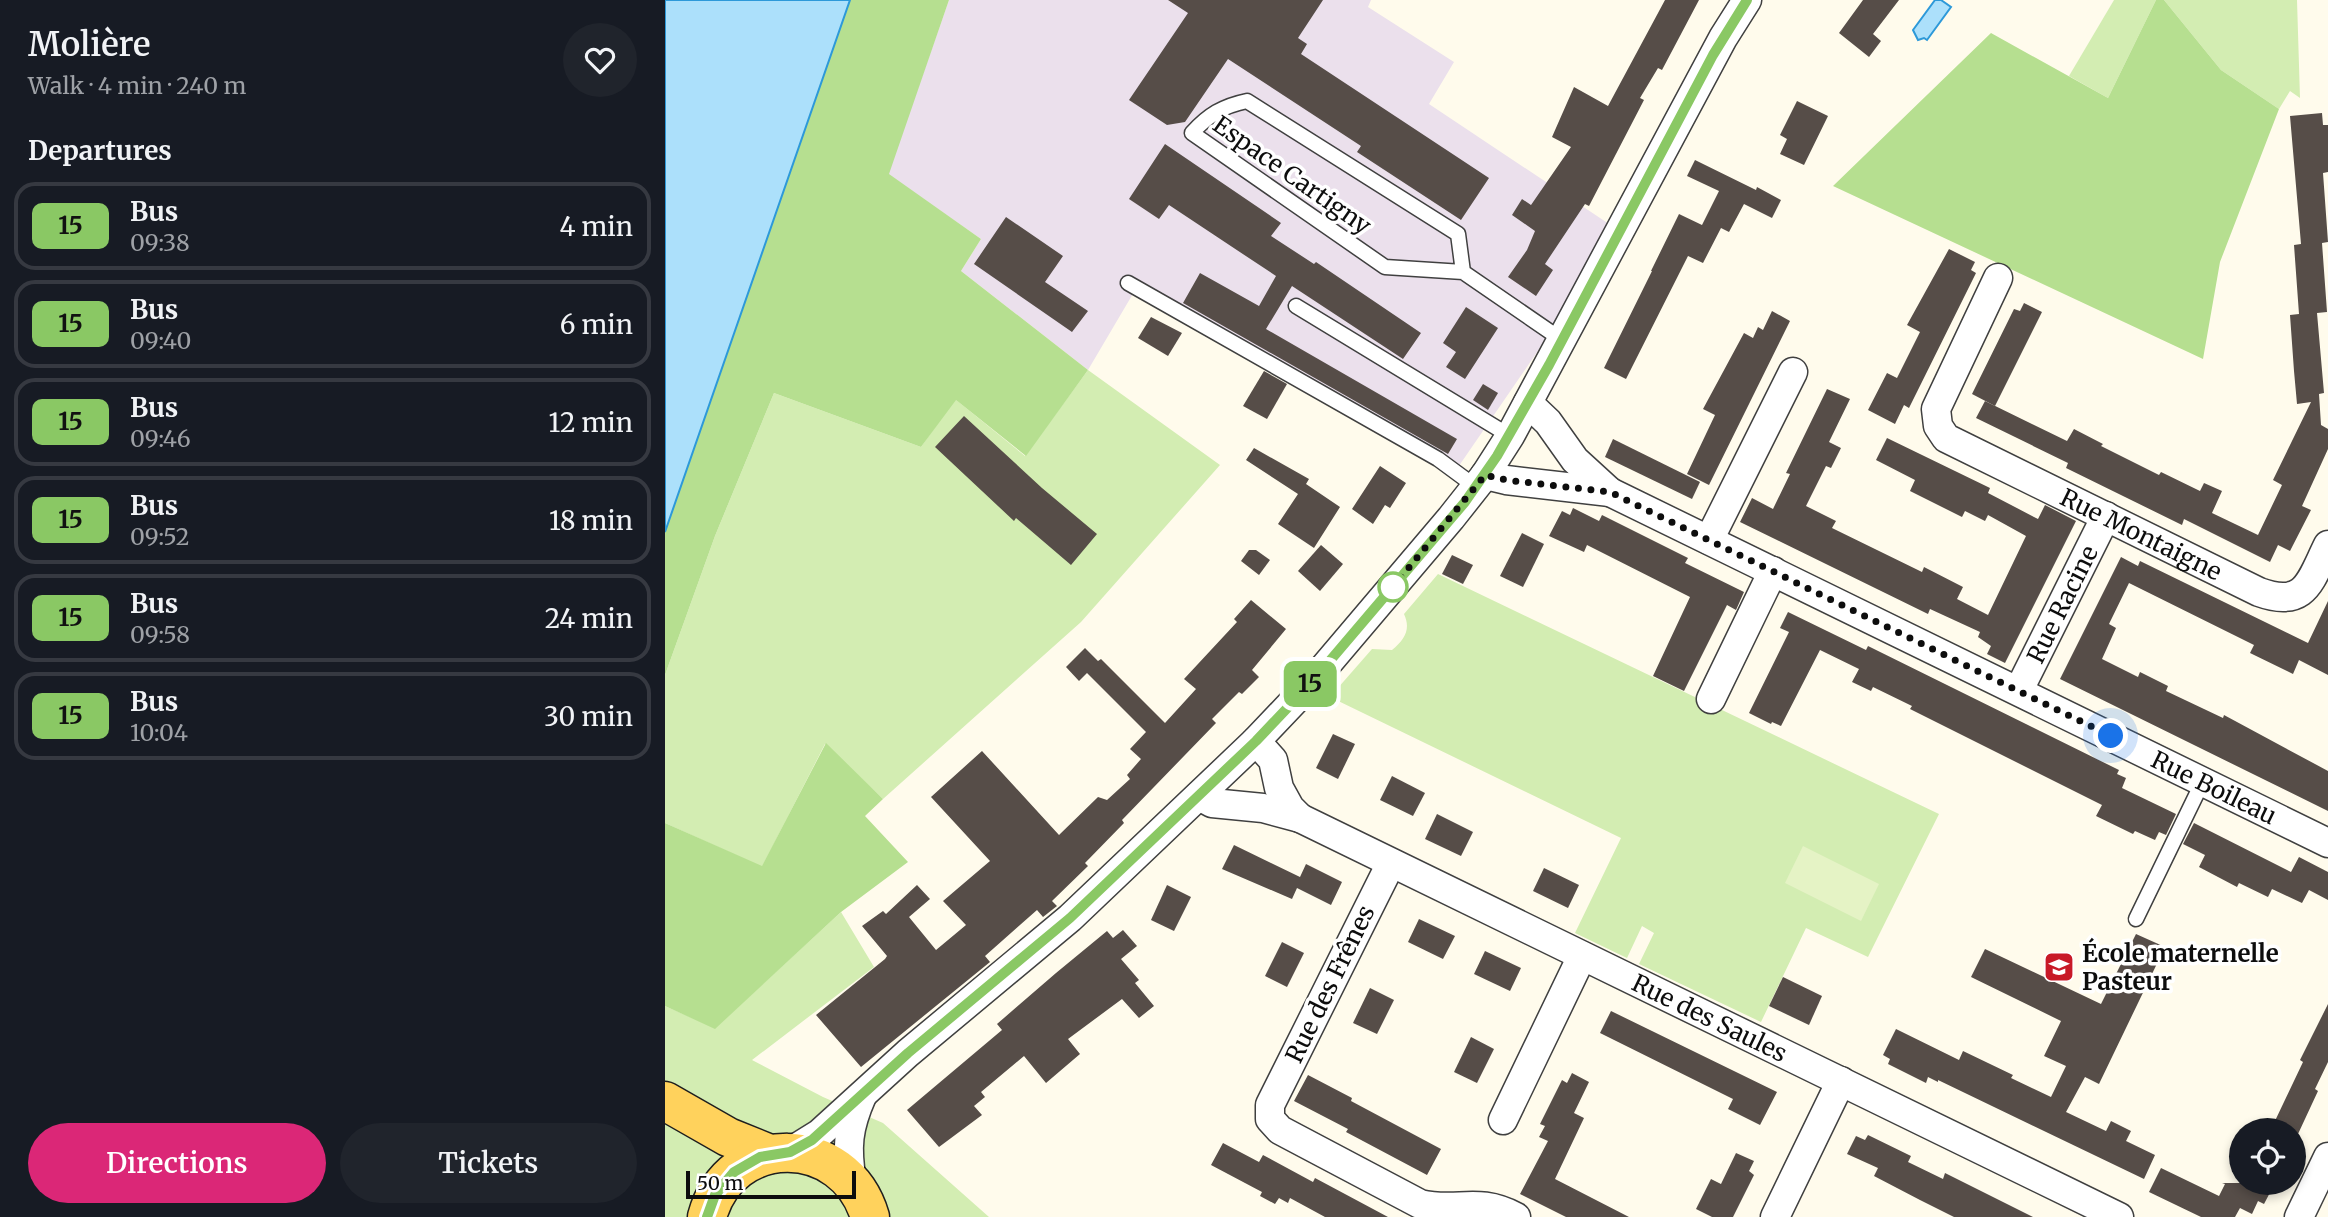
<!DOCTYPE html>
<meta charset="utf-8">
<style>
body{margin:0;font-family:Merriweather,serif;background:#20242c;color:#f1f3f6;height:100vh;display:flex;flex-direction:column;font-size:26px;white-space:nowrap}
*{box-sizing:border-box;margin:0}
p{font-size:23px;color:#9ea1a6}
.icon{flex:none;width:38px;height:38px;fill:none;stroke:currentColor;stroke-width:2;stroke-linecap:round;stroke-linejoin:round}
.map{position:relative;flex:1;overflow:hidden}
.sheet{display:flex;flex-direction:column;background:#171b24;width:665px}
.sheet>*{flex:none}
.badge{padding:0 14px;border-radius:10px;font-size:24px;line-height:46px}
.tools{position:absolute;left:1564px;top:1118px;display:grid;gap:14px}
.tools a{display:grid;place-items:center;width:77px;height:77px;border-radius:50%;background:#171b24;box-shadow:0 4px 10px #0003;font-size:35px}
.scale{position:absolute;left:21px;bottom:18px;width:170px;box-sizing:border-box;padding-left:7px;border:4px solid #0d0d0d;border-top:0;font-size:19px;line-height:24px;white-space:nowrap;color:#0d0d0d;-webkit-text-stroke:5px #fff;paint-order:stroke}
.you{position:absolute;width:35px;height:35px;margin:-18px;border:5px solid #fff;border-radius:50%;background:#1a73e8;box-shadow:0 0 0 10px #1a73e833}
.map>.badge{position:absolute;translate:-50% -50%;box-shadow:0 0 0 4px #fff}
h2{padding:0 28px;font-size:26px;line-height:63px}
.round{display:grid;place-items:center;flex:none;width:74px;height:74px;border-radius:37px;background:#20242c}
.overview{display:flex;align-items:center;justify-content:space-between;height:119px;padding:0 28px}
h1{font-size:33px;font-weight:600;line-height:52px}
.cta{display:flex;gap:14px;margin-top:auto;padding:14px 28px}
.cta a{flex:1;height:80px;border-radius:42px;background:#db2777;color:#fff;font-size:28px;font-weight:600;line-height:80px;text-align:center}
.cta a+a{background:#20242c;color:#f1f3f6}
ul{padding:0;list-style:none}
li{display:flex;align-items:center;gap:21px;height:88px;margin:0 14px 10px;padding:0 14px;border:4px solid #363941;border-radius:21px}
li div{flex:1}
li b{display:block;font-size:26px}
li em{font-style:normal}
li .badge{min-width:77px;font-weight:700;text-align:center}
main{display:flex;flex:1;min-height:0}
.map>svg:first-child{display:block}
.industrial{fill:#ebe0ec}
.green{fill:#d3edb2}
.forest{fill:#b6df90}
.pitch{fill:#e5f3c5}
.water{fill:#ace0fb;stroke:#2d99d9;stroke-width:2}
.building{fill:#564d48}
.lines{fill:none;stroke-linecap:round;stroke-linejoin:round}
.service-casing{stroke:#404040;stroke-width:17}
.minor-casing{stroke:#404040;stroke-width:31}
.primary-casing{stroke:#1e1e1e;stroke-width:41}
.service{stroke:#fff;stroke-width:14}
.minor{stroke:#fff;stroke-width:28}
.primary{stroke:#ffd25c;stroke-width:38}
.line-casing{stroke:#fff;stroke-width:16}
.line{stroke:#8ac864;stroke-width:10}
.walk{stroke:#0d0d0d;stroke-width:7;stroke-dasharray:0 12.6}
.stop-dot{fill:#fff;stroke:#8ac864;stroke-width:3.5}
.labels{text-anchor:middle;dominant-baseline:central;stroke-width:7;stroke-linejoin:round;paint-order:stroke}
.street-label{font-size:24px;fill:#0d0d0d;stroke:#fff}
.poi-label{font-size:24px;font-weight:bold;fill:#0d0d0d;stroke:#fff;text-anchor:start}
</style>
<main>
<section class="sheet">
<div class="overview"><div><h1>Molière</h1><p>Walk · 4 min · 240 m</p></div><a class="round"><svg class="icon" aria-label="heart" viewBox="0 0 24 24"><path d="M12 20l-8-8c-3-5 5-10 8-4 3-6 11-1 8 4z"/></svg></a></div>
<h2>Departures</h2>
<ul>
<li><span class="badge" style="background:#8ac864;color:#111">15</span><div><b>Bus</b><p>09:38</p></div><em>4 min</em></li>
<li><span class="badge" style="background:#8ac864;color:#111">15</span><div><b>Bus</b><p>09:40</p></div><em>6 min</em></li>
<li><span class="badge" style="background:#8ac864;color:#111">15</span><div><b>Bus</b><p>09:46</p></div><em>12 min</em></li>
<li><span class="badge" style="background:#8ac864;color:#111">15</span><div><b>Bus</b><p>09:52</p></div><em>18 min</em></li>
<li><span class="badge" style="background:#8ac864;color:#111">15</span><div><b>Bus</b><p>09:58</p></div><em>24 min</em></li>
<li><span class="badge" style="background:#8ac864;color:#111">15</span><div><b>Bus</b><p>10:04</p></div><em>30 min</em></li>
</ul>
<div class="cta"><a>Directions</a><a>Tickets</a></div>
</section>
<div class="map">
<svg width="1663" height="1217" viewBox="0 0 1663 1217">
<rect width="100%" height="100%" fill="#fffbec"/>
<polygon class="industrial" points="284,0 706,0 703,7 789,62 764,104 944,224 890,326 787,476 469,292 423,370 296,271 316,239 223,174"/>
<g class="green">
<polygon points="1449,0 1491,0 1443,98 1404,76"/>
<polygon points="1499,0 1632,0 1635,98 1625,91 1614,109 1556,70"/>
<polygon points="423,370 555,465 416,622 218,799 160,744 97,867 0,823 0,675 50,536 109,393 256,447 290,399 360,456"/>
<path d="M 773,574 L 1274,814 L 1203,957 L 1141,928 L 1096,1022 L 974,964 L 989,933 L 977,926 L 962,958 L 910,933 L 956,838 L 665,697 L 707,649 L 727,650 C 740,639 746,629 739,614 Z"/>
<polygon points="176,912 209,967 87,1060 158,1097 218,1123 324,1217 0,1217 0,1006 50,1028"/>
</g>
<g class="forest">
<polygon points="185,0 284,0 224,174 316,239 296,271 423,370 361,456 291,400 256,447 109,393 50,536 0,675 0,532"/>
<polygon points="1491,0 1499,0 1556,70 1614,109 1555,262 1538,359 1168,186 1326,33 1443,98"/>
<polygon points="161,743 218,799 200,816 243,862 176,912 50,1029 0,1006 0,823 97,866"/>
</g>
<polygon class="pitch" points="1138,846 1214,884 1196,921 1120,883"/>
<g class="water">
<polygon points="0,0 185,0 0,532"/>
<polygon points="1270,0 1276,0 1286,7 1262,40 1259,38 1253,40 1248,30"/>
</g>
<g class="building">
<polygon points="503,0 658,0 633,38 642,44 636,54 824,178 796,220 692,152 696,146 563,59 520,122 502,125 464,100 523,13"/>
<polygon points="1000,0 1034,0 997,70 993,68 975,98 979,100 924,206 920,204 880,264 888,270 871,296 843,277 862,250 870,231 847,215 857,199 866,205 906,147 887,137 909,87 943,106"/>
<polygon points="1198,0 1234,0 1208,34 1216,41 1204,57 1174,33"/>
<polygon points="1132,101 1163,116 1139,165 1115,154 1122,139 1115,135"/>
<polygon points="1657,113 1658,125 1663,125 1663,172 1658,173 1663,242 1657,243 1662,312 1652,313 1659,393 1654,394 1656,425 1663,429 1663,449 1637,506 1646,510 1625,551 1613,545 1605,562 1519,519 1517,525 1401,468 1403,463 1311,418 1320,401 1402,441 1409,429 1438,444 1436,446 1494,475 1496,472 1535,491 1539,483 1557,491 1547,513 1593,535 1617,485 1608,480 1646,402 1632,404 1629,371 1625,315 1634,314 1629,245 1636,244 1625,116"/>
<polygon points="500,144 616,223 606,236 649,264 651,262 756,333 738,359 627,286 601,329 792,439 783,454 518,303 535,273 594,306 611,276 504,205 494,219 464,199"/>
<polygon points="1030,160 1091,190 1092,187 1116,200 1107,218 1079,204 1064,232 1056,228 1038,263 1023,256 961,379 939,368 987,271 986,271 1014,214 1037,225 1054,191 1022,176"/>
<polygon points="341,217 398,256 380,282 423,311 407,332 309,264"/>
<polygon points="1284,249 1310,262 1306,270 1311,273 1244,408 1239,405 1230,424 1203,410 1222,373 1232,378 1255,332 1242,325"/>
<polygon points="1359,303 1377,312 1330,406 1307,394 1349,309 1355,311"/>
<polygon points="801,307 833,328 800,379 781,367 791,352 778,343"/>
<polygon points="1107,311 1125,321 1044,485 1022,474 1050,415 1038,409 1079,333 1088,338 1093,327 1098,330"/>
<polygon points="486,317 517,333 503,356 473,338"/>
<polygon points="599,371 622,384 602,419 578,406"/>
<polygon points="818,384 833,393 823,410 808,400"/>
<polygon points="1162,389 1185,399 1164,442 1176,448 1166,468 1161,466 1141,506 1171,521 1167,528 1257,572 1259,567 1298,587 1292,599 1323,615 1361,536 1323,515 1320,521 1300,511 1297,517 1245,491 1250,480 1211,460 1222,438 1325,488 1323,493 1373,519 1380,505 1411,521 1340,663 1322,654 1326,646 1313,637 1315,632 1265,609 1263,614 1075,522 1087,498 1108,509 1125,474 1121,473"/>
<polygon points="299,416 377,488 432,534 406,565 351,518 349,521 270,447"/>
<polygon points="948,439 1035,482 1027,499 940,457"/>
<polygon points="589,448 644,479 641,484 675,507 649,548 613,524 633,494 581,460"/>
<polygon points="715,466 741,483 725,508 720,505 708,524 687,509"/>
<polygon points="908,508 934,521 937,515 1023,558 1020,563 1079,592 1071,610 1062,605 1019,691 988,676 1025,597 922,545 919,552 884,536 897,511 905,515"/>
<polygon points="857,533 879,544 858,587 835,576"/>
<polygon points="656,545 678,564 655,591 633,571"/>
<polygon points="584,550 591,550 605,560 594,575 576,561"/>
<polygon points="787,555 808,565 798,584 777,574"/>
<polygon points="1456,557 1473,566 1475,561 1643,643 1663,601 1663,675 1634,660 1628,674 1585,653 1589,645 1464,583 1444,624 1451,628 1437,659 1473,677 1475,672 1503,686 1501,691 1558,718 1559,715 1663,771 1663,811 1395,679"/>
<polygon points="586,600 621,629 587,670 594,677 577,694 574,692 547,719 551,723 457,820 459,823 420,863 423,866 387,901 392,906 378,917 372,910 320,956 325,962 196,1067 151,1015 220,959 222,956 197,926 218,911 221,914 252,885 265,899 244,917 271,950 301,925 278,901 325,861 266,797 317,751 394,835 433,797 442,800 465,779 462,775 476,759 465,749 481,732 422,673 414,681 401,667 420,648 433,661 436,659 500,723 531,689 519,679 572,622 569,619"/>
<polygon points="1123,612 1201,650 1203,646 1454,770 1452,774 1461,778 1457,788 1511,814 1501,835 1494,832 1490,840 1470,831 1468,834 1431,816 1437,805 1245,709 1247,706 1208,687 1206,691 1187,682 1194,669 1155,650 1116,726 1107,722 1106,724 1084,713 1124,632 1115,628"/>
<polygon points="668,734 690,744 673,779 651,768"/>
<polygon points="727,776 760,793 748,816 715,800"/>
<polygon points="772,814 808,832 796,856 760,839"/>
<polygon points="1529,823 1626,872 1634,857 1663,872 1663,900 1644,890 1637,903 1607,889 1603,897 1574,883 1572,887 1534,867 1540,855 1518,844"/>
<polygon points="569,845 635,877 641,864 677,882 666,905 632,888 627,899 557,869"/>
<polygon points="879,868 914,885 903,908 868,891"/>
<polygon points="502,885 526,897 509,931 486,920"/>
<polygon points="754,919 790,936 778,959 743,942"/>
<polygon points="458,930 472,946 456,959 474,980 470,983 489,1006 474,1018 457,999 403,1039 415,1054 381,1083 359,1056 316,1092 320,1097 309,1106 317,1115 274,1147 242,1110 337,1030 332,1024 391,973 442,931 448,938"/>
<polygon points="1471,934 1500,947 1434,1084 1420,1077 1401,1112 1441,1131 1446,1121 1466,1131 1461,1141 1490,1155 1479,1179 1273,1080 1273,1082 1263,1077 1261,1083 1223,1064 1225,1059 1218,1055 1231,1029 1294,1060 1298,1051 1348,1075 1346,1078 1386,1097 1401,1066 1379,1056 1396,1021 1306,977 1320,949 1436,1004"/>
<polygon points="617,942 639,953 622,987 600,976"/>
<polygon points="820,951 856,968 845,991 809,974"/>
<polygon points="1118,977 1157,996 1144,1025 1104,1006"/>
<polygon points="705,988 729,1000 712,1034 688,1023"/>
<polygon points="1663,1004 1663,1062 1650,1089 1653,1091 1633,1134 1629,1130 1609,1123 1638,1062 1635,1060"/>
<polygon points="946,1011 1112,1092 1095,1125 1063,1109 1068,1099 935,1033"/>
<polygon points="806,1037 829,1049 812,1083 789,1072"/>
<polygon points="907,1073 924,1082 909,1113 919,1118 890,1179 964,1217 901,1217 855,1194 883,1141 874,1137 880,1126 875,1124 897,1080 902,1083"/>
<polygon points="643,1075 687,1098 686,1101 776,1149 762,1175 681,1132 683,1129 629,1101"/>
<polygon points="1203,1135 1246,1156 1243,1162 1278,1179 1280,1173 1368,1217 1289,1217 1255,1200 1209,1176 1213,1168 1182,1154 1191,1136 1200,1140"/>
<polygon points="558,1143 594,1162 598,1155 648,1182 650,1178 723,1217 660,1217 625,1198 623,1203 614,1198 610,1204 595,1196 597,1192 546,1165"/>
<polygon points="1071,1153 1089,1161 1084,1171 1089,1175 1068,1217 1047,1217 1031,1209 1046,1179 1056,1184"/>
<polygon points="1496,1168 1554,1196 1560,1184 1557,1183 1610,1183 1599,1204 1593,1201 1587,1214 1575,1208 1570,1217 1536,1217 1484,1192"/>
</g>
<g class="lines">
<g class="service-casing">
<g id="service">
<path d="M 798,272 L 793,234 L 582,101 C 558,106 543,115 527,133 L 720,267 L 798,272 L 897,340"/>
<polyline points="463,283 773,459 811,487"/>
<polyline points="631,306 845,436"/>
<polyline points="1471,919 1538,781"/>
</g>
</g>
<g class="minor-casing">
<g id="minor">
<path id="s1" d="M 1333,278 L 1271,409 L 1273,426 L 1281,438 L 1594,592 C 1641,609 1645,581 1663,545"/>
<path id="s2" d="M 863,403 L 883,422 L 910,460 L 945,492 L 1663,843"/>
<polyline points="820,475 841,480 945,492"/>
<polyline points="1044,540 1128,372"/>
<path id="s3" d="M 1354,690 L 1441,516"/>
<polyline points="1046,699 1108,571"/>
<polyline points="591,741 608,760 614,788 625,808 635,818"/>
<path id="s4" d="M 534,796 L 547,803 L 598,808 L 635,818 L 1454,1217"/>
<path d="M 726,863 L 605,1105 L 605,1119 L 615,1130 L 755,1204 C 793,1213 812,1196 851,1217"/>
<polyline points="838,1120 917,956"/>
<polyline points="125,1152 154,1134 243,1053 405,918 591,741 646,683 786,518 820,475 845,436 1058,38 1082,0"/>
<path d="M 187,1182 C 181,1147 183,1128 197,1096"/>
<polyline points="1110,1217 1176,1081"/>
<polyline points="1634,1217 1663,1157"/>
</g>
</g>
<g class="primary-casing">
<g id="primary">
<polyline points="0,1101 63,1137 105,1154"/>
<path d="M 42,1217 C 65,1131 180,1132 205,1217"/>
</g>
</g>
<use href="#service" class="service"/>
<use href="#minor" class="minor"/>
<use href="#primary" class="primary"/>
</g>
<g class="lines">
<g class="line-casing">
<polyline id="line" points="42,1217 50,1195 69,1172 95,1157 125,1152 147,1140 243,1053 405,918 591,741 646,683 800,502 832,456 884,365 1048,55 1082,0"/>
</g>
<use href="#line" class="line"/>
<polyline class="walk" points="728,587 820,475 841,480 945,492 1446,736"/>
</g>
<defs>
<g id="school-square" transform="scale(1.575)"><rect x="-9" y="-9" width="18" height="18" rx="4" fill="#c81927" stroke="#fff"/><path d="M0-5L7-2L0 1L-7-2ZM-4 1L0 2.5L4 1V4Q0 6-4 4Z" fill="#fff"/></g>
</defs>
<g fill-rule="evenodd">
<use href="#school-square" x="1394" y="967"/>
</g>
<circle class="stop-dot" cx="728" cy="587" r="14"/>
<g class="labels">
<g class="street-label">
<text transform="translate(627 175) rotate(35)">Espace Cartigny</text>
<text stroke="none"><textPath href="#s1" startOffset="394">Rue Montaigne</textPath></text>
<text stroke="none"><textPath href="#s3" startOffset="96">Rue Racine</textPath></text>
<text stroke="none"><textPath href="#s2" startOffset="794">Rue Boileau</textPath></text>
<text transform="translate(665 984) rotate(-64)">Rue des Frênes</text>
<text stroke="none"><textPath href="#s4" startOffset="560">Rue des Saules</textPath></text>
</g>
<g class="poi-label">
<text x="1417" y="953">École maternelle<tspan x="1417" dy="28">Pasteur</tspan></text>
</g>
</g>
</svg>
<div class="tools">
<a><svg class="icon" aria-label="locate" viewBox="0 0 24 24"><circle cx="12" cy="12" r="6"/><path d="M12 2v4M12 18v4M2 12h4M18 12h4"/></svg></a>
</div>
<div class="scale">50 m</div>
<div class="you" style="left:1446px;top:736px"></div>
<b class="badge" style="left:645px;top:684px;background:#8ac864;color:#111">15</b>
</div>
</main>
